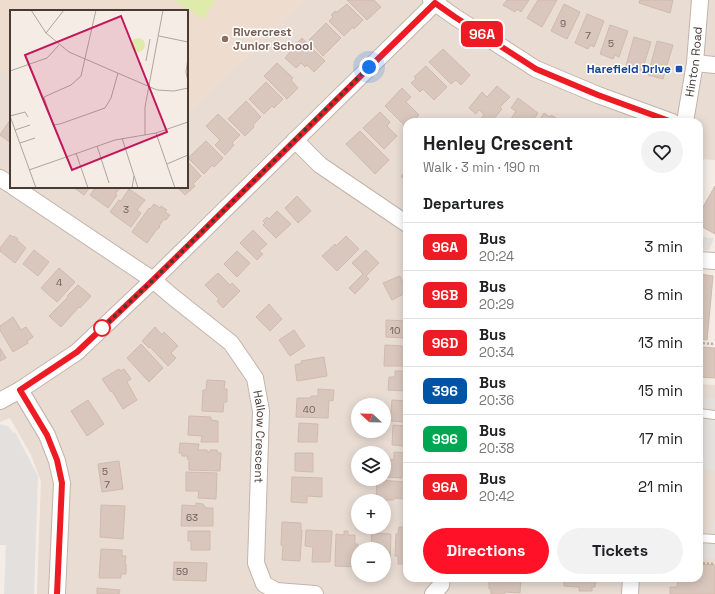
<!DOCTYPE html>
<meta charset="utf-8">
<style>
body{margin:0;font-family:"Space Grotesk",sans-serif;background:#f2f2f2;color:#202124;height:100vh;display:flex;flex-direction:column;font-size:15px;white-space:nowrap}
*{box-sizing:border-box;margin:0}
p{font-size:13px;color:#757577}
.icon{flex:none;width:22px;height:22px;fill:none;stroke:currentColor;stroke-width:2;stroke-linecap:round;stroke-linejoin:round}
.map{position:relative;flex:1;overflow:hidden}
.details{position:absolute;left:403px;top:118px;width:300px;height:464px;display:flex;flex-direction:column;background:#fff;border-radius:12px;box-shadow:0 2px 10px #0003}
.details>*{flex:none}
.badge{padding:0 8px;border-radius:6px;font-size:14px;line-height:26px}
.needle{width:26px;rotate:292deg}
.controls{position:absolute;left:351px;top:398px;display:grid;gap:8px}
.controls a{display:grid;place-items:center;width:40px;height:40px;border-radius:50%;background:#fff;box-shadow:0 2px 10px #0003;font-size:20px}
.you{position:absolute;width:20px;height:20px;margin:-10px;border:3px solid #fff;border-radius:50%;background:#1a73e8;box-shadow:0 0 0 6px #1a73e833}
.map>.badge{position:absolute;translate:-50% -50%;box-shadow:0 0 0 2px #fff}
h2{padding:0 20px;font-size:15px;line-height:36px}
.round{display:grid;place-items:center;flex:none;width:42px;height:42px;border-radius:21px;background:#f2f2f2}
.headline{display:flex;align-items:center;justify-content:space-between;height:68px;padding:0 20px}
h1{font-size:19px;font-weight:600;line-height:30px}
.primary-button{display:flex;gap:8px;margin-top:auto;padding:8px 20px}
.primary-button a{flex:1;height:46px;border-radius:24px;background:#ff1128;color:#fff;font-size:16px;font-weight:600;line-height:46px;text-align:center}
.primary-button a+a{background:#f2f2f2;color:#202124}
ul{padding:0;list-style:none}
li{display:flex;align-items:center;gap:12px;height:48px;padding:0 20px;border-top:1px solid #e0e0e0}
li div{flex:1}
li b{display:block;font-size:15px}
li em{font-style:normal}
li .badge{min-width:44px;font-weight:700;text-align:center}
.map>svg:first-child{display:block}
.residential{fill:#e8dcd3;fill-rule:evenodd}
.education{fill:#eeddce}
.green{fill:#deebab}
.parking{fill:#e4e0de}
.building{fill:#d9c7bd;stroke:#d1baad}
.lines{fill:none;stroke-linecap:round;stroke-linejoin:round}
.service-casing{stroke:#c3b4aa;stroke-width:10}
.minor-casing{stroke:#c3b4aa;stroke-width:18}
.path{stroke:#c2a997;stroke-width:2.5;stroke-dasharray:2 2;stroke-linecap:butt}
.service{stroke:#fff;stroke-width:8}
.minor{stroke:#fff;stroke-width:16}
.line-casing{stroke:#fff;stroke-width:9}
.line{stroke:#ed1c24;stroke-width:6}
.walk{stroke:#473b34;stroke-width:4;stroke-dasharray:0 7.2}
.education-dot{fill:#8d6e63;stroke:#fff;stroke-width:1.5}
.transit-dot{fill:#1a4fb4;stroke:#fff;stroke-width:1.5}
.stop-dot{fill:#fff;stroke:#ed1c24;stroke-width:2}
.labels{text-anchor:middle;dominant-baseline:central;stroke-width:3;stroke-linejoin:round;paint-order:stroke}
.number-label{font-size:10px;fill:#6c5e56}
.education-label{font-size:12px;font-weight:bold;fill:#785e54;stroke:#fff;text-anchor:start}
.street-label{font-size:12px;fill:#473b34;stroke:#fff}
.transit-label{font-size:12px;font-weight:bold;fill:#164399;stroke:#fff;text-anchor:end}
.inset-road{fill:none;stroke:#afa59e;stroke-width:1}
.view{fill:#c2185b;fill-opacity:0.15;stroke:#c2185b;stroke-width:2}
.inset-edge{fill:none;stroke:#473b34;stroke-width:2}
</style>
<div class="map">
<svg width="715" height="594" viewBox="0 0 715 594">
<rect width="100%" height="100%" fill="#f4ece5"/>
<path class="residential" d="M 303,0 L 715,0 L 715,160 L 699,159 L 699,122 L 407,122 L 407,578 L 699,578 L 699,384 L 715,385 L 715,594 L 37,594 L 41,481 L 31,455 L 10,418 L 0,422 L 0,68 L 11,75 L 11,187 L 187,187 L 187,114 ZM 358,405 L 384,405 L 384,431 L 358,431 ZM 358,453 L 384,453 L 384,479 L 358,479 ZM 358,501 L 384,501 L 384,527 L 358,527 ZM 358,549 L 384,549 L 384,575 L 358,575 Z"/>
<polygon class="education" points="0,0 303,0 187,114 187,11 11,11 11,75 0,68"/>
<polygon class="green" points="174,0 216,0 203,19"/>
<g class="parking">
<polygon points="699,237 714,238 709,250 699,250"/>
<polygon points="699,398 715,399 715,470 699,469"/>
<polygon points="1,424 9,427 13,433 15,432 38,476 34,594 4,594 6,545 0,545 0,425"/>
<polygon points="713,520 715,520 715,559 699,558 699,532 713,533"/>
</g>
<g class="building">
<polygon points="347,0 374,0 381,7 367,20"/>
<polygon points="507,0 529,0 521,12 517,9 515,12 503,5"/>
<polygon points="538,0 557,0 542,27 527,18"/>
<polygon points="640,0 673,0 670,13 639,3"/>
<polygon points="347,4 363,20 354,29 353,27 344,36 329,21 333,17 331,15 335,11 337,12"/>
<polygon points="564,4 580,12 567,39 551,31"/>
<polygon points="587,14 604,21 594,47 590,45 588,49 575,43"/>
<polygon points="326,23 341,38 323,56 309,40"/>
<polygon points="610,25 628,31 619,57 615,55 613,59 600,54"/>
<polygon points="634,37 651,42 642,71 632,68 631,71 625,69"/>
<polygon points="302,38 325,61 314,72 307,65 305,67 301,63 296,68 285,58 290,52 289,51"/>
<polygon points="657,41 673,45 663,79 648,75"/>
<polygon points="443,49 470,75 461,85 456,80 451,84 429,62"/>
<polygon points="277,63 293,78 291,80 298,88 287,99 264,76"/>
<polygon points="426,66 447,87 434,100 423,89 420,92 411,83 416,79 414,77"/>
<polygon points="266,82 283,99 274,108 272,106 264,114 249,99"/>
<polygon points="497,86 510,97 500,107 502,109 491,122 484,122 481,119 484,114 479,110 476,114 469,108 482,92 487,97"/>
<polygon points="402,88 411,97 406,102 419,115 417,117 422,122 407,122 407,128 385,106"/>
<polygon points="518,98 538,113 532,122 509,122 516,111 511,108"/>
<polygon points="246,101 261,117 253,125 254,127 245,136 228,119"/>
<polygon points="380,112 390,122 387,126 397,136 384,149 363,128"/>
<polygon points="544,113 550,117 551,115 563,122 538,122"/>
<polygon points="218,114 240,135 232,143 234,145 225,155 215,145 220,140 206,126"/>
<polygon points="10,120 11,121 11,143 0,135"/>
<polygon points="360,131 389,160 375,174 346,144"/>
<polygon points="206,141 223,158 214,167 212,165 204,174 188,158"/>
<polygon points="187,161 201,176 193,184 195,186 185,195 177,187 187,187"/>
<polygon points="407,170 407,185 405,183 406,182 401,176"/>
<polygon points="715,186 715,234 699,225 699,214"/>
<polygon points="73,187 90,187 84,195"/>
<polygon points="96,187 121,187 115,194 117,195 108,208 90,195"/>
<polygon points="129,189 145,200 137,210 141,213 131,227 110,212 119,200 121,201"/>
<polygon points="297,196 311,211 298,223 285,208"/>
<polygon points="154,204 160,208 161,206 167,210 165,212 170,215 166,220 164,219 159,226 160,227 158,229 157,229 147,243 132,232 149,208 150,209"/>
<polygon points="277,211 291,224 276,238 263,225 265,223 263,221 267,217 269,219"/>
<polygon points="253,230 267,244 259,251 263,254 257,260 240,243"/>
<polygon points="10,235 13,237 14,236 18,239 17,240 26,248 15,263 0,251 0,248"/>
<polygon points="346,236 359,249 337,271 322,256 335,244 336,246"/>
<polygon points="34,250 49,262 38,276 23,264"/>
<polygon points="366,250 379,263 366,276 369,279 355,294 349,288 363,274 352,263"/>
<polygon points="237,251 250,263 237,277 224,264"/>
<polygon points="59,268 75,282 57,302 41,288"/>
<polygon points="218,273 230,285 232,283 240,291 223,308 217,301 219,299 205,285"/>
<polygon points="699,274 713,276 707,340 699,339"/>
<polygon points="400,276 407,292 392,300 383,283"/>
<polygon points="78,285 91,296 80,308 79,307 61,327 49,316 68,297 67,296"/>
<polygon points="269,304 282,319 270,331 256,317"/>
<polygon points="13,317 21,330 26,327 33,337 27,341 28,343 13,352 0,330 0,326"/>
<polygon points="386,320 407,321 406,338 386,337"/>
<polygon points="155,327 162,335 164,332 178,346 171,353 176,358 168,366 150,347 149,348 142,341"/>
<polygon points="294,330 305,346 290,356 279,340"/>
<polygon points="141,344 163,368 149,382 127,358"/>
<polygon points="385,345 402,346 402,348 407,348 407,366 384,366"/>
<polygon points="701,347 715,348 715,378 699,377"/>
<polygon points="0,348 6,358 0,361"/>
<polygon points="324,357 327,376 297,381 295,365 302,363 301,361"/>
<polygon points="119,369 120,371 124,369 131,379 127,382 137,400 123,409 112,391 111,392 102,379"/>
<polygon points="395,371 407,371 407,391 388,390 389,377 395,377"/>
<polygon points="207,380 225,381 224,389 227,389 227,402 224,402 223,412 202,411 203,390 206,390"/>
<polygon points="318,389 334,390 333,401 329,400 328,418 296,417 297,398 311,398 311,396 318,396"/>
<polygon points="88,400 104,424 87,436 71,411"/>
<polygon points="392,400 407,401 407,422 390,421"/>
<polygon points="189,416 211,417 211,420 218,421 218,442 201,442 202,436 188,435"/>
<polygon points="299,423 318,424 317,442 298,442"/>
<polygon points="393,425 407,426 407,446 392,445"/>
<polygon points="180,443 199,444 198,450 207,450 207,452 210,452 210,450 217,450 218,453 221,453 220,471 189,470 189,459 187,459 188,456 182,456 182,453 179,453"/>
<polygon points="394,452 407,453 407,476 402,476 402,478 384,477 384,459 394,460"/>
<polygon points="295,453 313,453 313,472 295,471"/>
<polygon points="119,461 123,489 102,492 98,464"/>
<polygon points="186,472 217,473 216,499 198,498 199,491 186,491"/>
<polygon points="292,477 322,478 322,497 307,496 307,503 291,502"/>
<polygon points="377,480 407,482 407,499 394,498 394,500 376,500"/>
<polygon points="196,503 203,504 206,508 213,508 213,526 181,526 182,505 196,506"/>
<polygon points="101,505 125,506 123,539 100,537"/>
<polygon points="282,522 301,523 301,530 302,530 300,561 282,560 283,546 281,545"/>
<polygon points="399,527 407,527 407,564 398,564 398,556 395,556 396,534 398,534"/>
<polygon points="306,530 332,531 330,562 312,562 313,547 305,546"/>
<polygon points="188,531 210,531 210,550 191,550 191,541 188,541"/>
<polygon points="344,531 348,531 348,535 355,535 355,544 358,544 358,567 335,566 336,534 344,535"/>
<polygon points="372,533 391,534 390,565 384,565 384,549 366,549 367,544 371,545"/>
<polygon points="101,549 122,550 122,556 126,556 125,564 126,564 126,574 121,574 121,578 99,578"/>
<polygon points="174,562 207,563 206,581 173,580"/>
<polygon points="699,564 715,565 715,594 670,594 670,587 677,587 678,578 699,578"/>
<polygon points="489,578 521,578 520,593 505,592 505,594 491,594 491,589 489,589"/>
<polygon points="564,578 596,578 595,587 592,587 592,591 579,591 579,587 564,586"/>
<polygon points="97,588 120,590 119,594 97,594"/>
</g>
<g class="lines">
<g class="service-casing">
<g id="service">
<polyline points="699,413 715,415"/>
<polyline points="699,538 715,539"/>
</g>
</g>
<g class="minor-casing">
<g id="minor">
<polyline points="431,0 455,17 536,69 598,95 672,122"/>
<polyline points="695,63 715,65"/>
<path id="s1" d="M 685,122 L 695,63 L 700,0"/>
<polyline points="295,140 320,165 407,224"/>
<polyline points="0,178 11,185"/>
<path id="s2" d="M 14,187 L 153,280 L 173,297 L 231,343 L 255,378 L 261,411 L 256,563 L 264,584 L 276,591 L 315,594"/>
<polyline points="699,260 715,261"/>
<polyline points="20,390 47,435 57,461 62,483 57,594"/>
<polyline points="0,401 20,390 77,352 153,280 438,0"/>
<polyline points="433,594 441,585 442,578"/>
<polyline points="630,594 631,578"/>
</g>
</g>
<g class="path">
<polyline points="699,343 715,344"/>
<polyline points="699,563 715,564"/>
</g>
<use href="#service" class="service"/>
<use href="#minor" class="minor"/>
</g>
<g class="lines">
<g class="line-casing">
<polyline id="line" points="57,594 62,483 57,460 47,435 20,390 77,352 153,280 435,3 455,17 536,69 598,95 672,122"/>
</g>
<use href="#line" class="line"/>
<polyline class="walk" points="102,328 98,332 153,280 369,67"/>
</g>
<circle class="education-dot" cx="225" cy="39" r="4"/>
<rect class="transit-dot" x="675" y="65" width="8" height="8" rx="2"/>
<circle class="stop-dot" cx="102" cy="328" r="8"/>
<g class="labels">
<g class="number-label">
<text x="563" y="23">9</text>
<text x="588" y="35">7</text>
<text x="611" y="43">5</text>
<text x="126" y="209">3</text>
<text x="59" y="282">4</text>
<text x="395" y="330">10</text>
<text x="309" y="409">40</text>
<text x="105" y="471">5</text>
<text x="107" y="484">7</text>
<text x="192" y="517">63</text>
<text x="182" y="571">59</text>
</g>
<g class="education-label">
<text x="233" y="32">Rivercrest<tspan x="233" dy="14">Junior School</tspan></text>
</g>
<g class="street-label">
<text stroke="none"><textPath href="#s1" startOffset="61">Hinton Road</textPath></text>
<text stroke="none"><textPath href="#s2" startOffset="369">Hallow Crescent</textPath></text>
</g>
<g class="transit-label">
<text x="671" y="69">Harefield Drive</text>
</g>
</g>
<g transform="translate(10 10)">
<rect width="178" height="178" fill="#f4ece5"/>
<path d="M121 35a7 7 0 1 1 14 0a7 7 0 1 1-14 0Z" fill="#deebab"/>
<path class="inset-road" d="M 21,0 L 36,23 L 59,42 L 147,80 L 164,81 L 178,78M 86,0 L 71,66 L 61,75 L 34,87 L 43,115 L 50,114 L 95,98 L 101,88 L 108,63M 36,23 L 54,0M 149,26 L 178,32M 178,48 L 176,62 L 178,72M 136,51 L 140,29M 0,61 L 37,48 L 49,35M 0,106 L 15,102 L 18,107M 0,106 L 26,178M 5,120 L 20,115M 146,123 L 165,178M 135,125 L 135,97 L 153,0M 112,128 L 128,178M 10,133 L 25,128M 87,136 L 99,173M 66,143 L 78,178M 157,154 L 178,145M 19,160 L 105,130 L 146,123 L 178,112M 122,178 L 124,166"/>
<path class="view" d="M 111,6 L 157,122 L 62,160 L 15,45 Z"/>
<rect width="178" height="178" class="inset-edge"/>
</g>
</svg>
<div class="controls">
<a><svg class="needle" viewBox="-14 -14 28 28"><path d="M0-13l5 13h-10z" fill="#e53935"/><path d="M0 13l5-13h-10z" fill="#757577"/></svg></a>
<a><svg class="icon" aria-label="layers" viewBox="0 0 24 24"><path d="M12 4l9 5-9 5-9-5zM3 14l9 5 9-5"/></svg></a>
<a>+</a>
<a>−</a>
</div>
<div class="you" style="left:369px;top:67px"></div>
<b class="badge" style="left:482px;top:34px;background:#ed1c24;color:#fff">96A</b>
<section class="details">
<div class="headline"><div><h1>Henley Crescent</h1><p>Walk · 3 min · 190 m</p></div><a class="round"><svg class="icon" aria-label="heart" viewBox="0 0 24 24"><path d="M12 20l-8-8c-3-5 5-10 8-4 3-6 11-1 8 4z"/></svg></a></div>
<h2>Departures</h2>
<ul>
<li><span class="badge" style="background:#ed1c24;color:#fff">96A</span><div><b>Bus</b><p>20:24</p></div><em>3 min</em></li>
<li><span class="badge" style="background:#ed1c24;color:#fff">96B</span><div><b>Bus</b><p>20:29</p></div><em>8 min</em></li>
<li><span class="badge" style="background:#ed1c24;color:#fff">96D</span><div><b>Bus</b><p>20:34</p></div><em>13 min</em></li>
<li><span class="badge" style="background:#0054a6;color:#fff">396</span><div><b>Bus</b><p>20:36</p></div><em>15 min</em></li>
<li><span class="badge" style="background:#00a651;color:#fff">996</span><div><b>Bus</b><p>20:38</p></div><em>17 min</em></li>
<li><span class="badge" style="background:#ed1c24;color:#fff">96A</span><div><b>Bus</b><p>20:42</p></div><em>21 min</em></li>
</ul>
<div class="primary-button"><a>Directions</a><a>Tickets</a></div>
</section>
</div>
